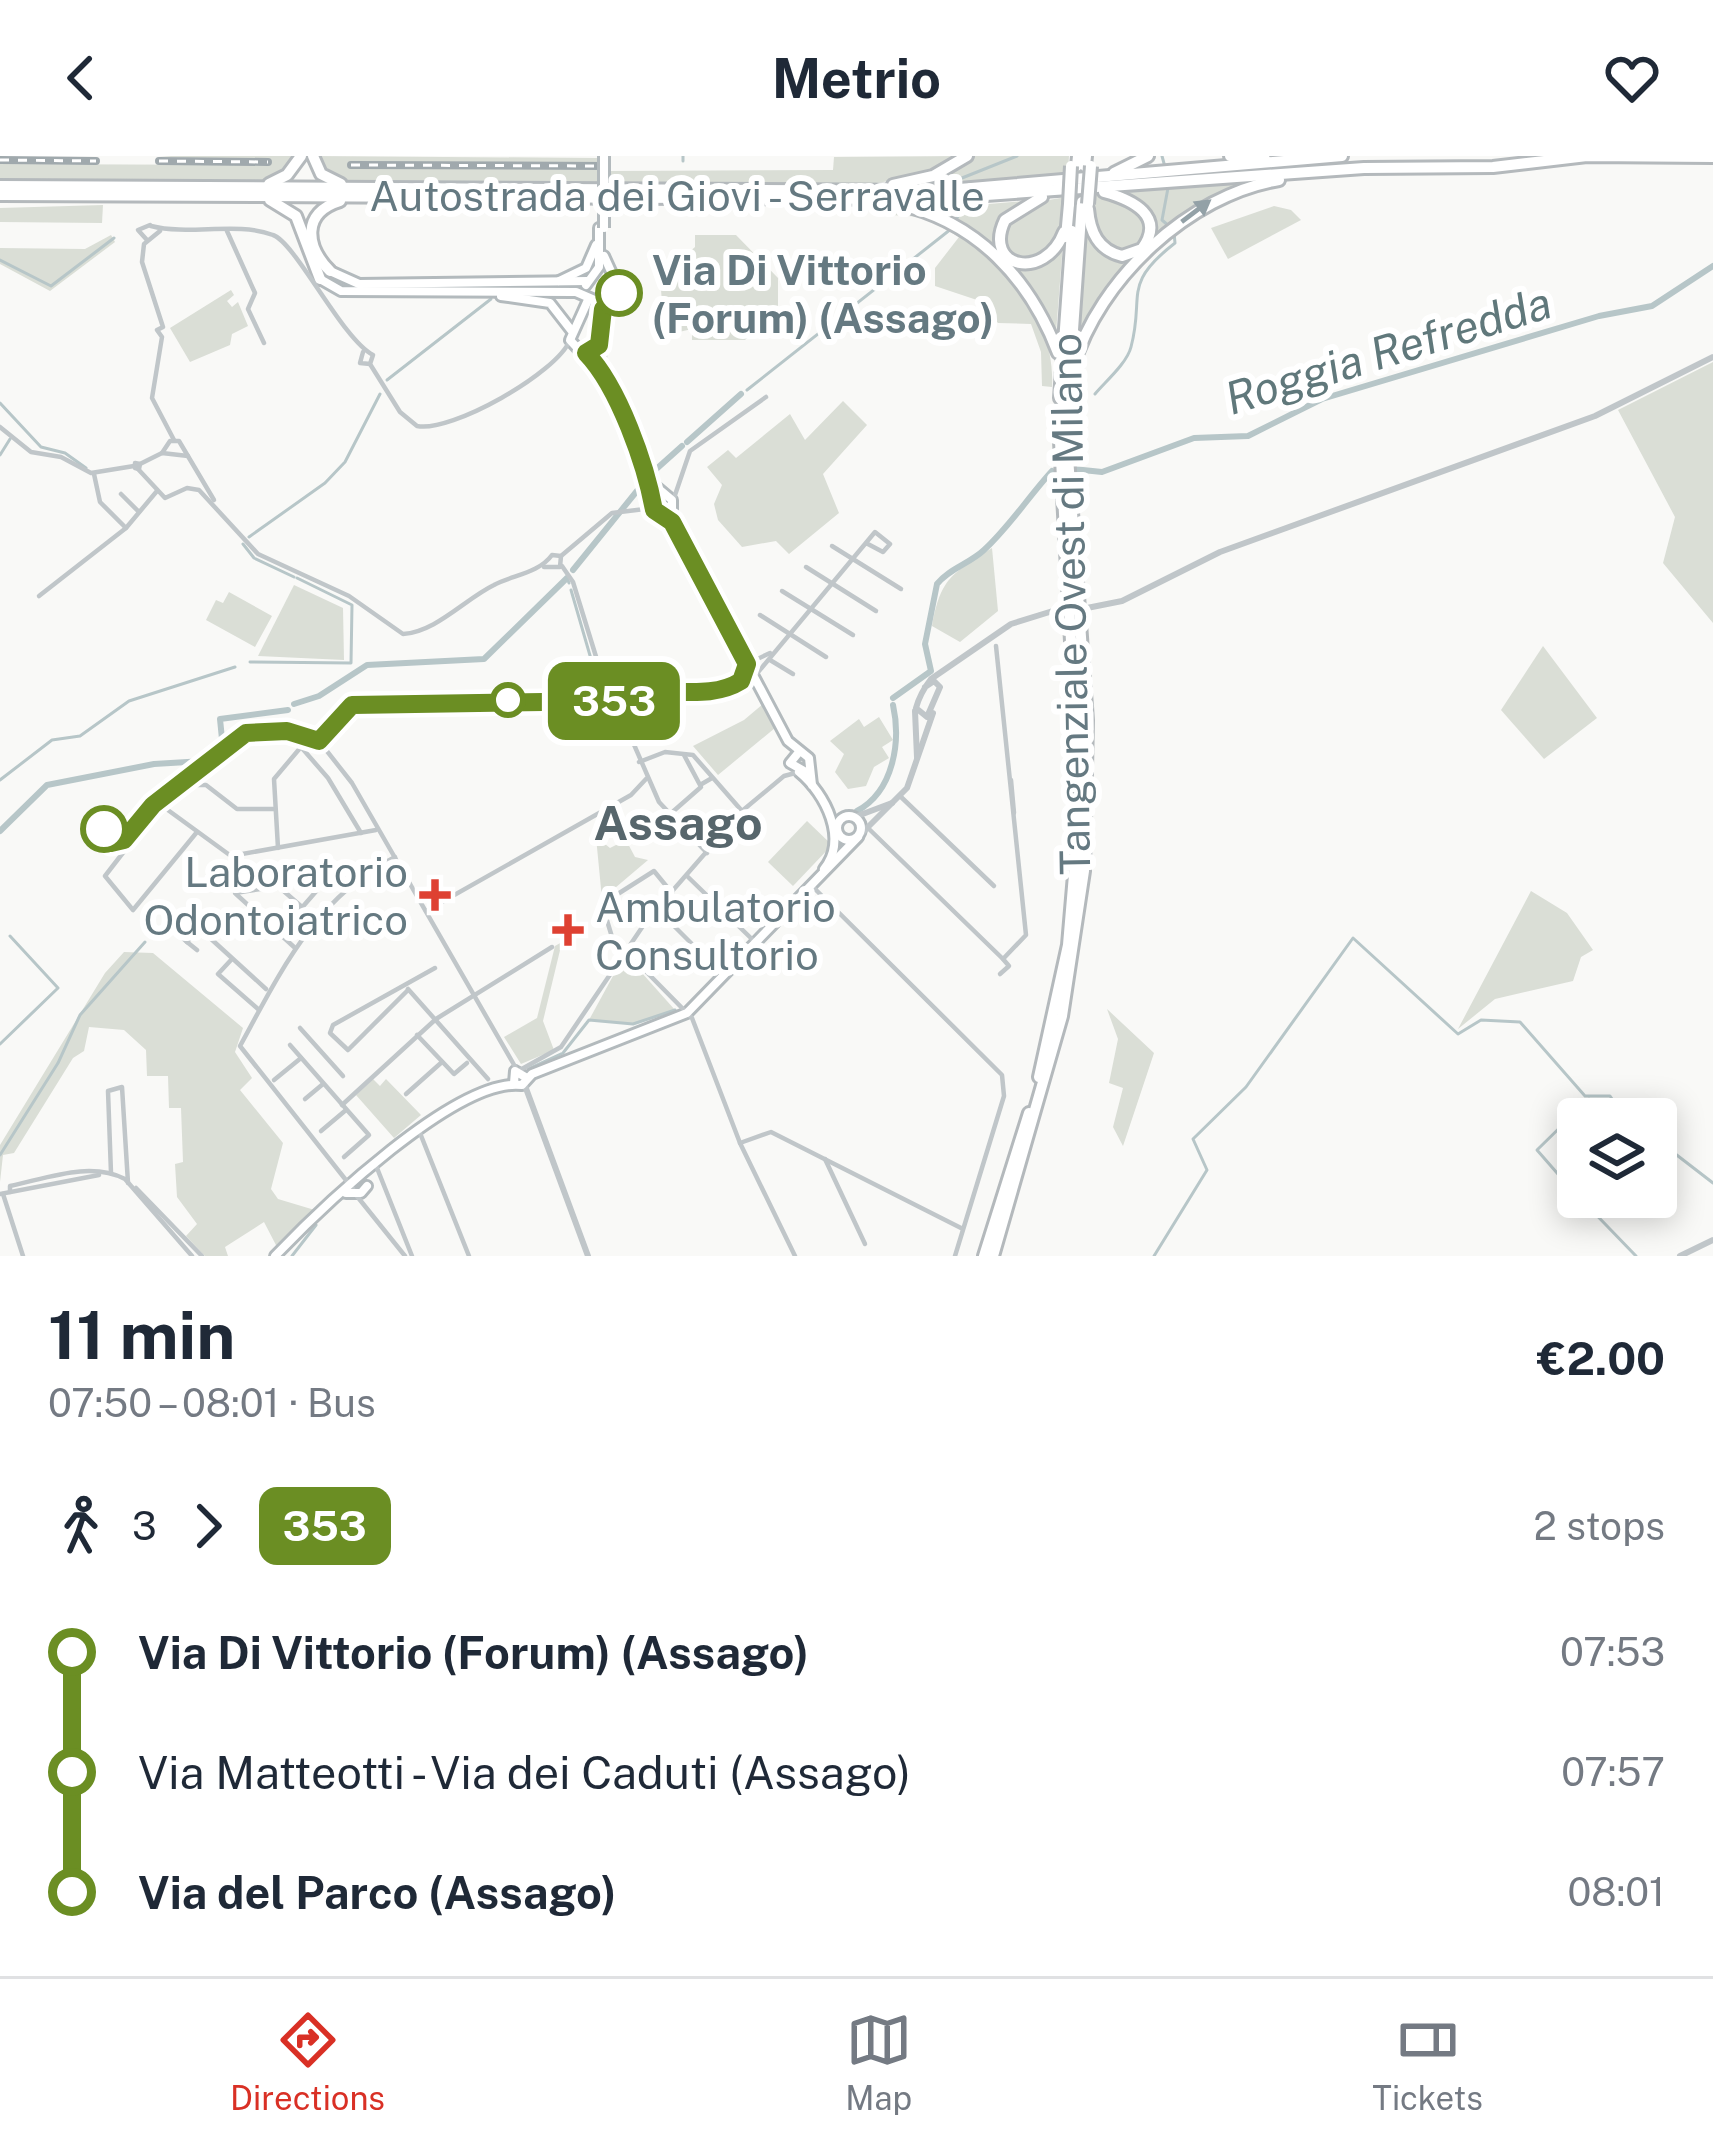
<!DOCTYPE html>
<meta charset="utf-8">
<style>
body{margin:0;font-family:"Public Sans",sans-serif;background:#f2f2f3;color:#1f2937;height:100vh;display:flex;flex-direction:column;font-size:45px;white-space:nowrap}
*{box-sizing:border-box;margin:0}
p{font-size:39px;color:#747a83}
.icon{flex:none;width:66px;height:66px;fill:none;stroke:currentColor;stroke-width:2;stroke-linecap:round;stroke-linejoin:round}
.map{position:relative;height:1100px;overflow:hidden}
.panel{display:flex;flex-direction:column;background:#fff;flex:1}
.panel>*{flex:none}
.badge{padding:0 24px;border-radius:18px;font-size:42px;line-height:78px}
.controls{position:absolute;left:1557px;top:942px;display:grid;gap:24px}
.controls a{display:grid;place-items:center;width:120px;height:120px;border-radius:12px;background:#fff;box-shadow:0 6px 30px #0003;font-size:60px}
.map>.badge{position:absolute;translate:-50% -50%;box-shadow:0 0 0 6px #fff}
.legs{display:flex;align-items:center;gap:18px;height:132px;padding:0 48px;font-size:39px}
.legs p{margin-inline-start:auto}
.overview{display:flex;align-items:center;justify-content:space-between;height:204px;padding:0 48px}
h1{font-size:66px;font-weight:700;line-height:90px}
ul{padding:0 48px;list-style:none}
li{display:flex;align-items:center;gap:42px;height:120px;font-size:45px}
li i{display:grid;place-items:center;width:18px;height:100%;margin:0 15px;background:currentColor}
li i::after{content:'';width:30px;height:30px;margin:-15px;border:9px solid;border-radius:50%;background:#fff}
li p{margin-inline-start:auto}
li:first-child i{background:linear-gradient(#0000 50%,currentColor 0)}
li:last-child i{background:linear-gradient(currentColor 50%,#0000 0)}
header{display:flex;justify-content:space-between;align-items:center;height:156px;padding:0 48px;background:#fff;font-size:54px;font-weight:700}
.dock{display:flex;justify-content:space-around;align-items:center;height:168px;border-top:3px solid #e0e1e3;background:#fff;font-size:33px;color:#747a83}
.dock a{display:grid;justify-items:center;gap:6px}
.dock .on{color:#d93025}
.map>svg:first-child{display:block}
.green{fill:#daded6}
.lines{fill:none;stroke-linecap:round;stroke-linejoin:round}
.stream{stroke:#b7c6c8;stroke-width:3}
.canal{stroke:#b7c6c8;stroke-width:6}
.secondary-casing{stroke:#b3babd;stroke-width:14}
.motorway-casing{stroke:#b4b9bc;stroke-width:16}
.minor{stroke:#c0c6c9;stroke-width:4.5}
.tertiary{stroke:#c0c6c9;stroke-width:6}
.secondary{stroke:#fff;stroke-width:8}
.motorway{stroke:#fff;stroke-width:10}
.rail-casing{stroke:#a0a9ad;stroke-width:8}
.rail{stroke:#fff;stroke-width:3;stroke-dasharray:9;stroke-linecap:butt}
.secondary-bridge-casing{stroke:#b3babd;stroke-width:14;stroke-linecap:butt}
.motorway-bridge-casing{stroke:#b4b9bc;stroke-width:16;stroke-linecap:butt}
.tertiary-bridge{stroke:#c0c6c9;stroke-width:6}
.secondary-bridge{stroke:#fff;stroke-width:8}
.motorway-bridge{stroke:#fff;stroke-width:10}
.oneway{fill:#93a1a7}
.line-1-casing{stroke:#fff;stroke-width:27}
.line-1{stroke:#6b8e23;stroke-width:18}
.stop-1-dot{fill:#fff;stroke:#6b8e23;stroke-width:6}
.poi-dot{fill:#de4132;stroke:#fff;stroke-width:4.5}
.labels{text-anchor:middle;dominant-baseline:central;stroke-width:12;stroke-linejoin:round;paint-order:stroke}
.street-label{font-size:42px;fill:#657981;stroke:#fff}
.stop-label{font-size:42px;font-weight:bold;fill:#657981;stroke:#fff;text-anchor:start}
.poi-label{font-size:42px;fill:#657981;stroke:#fff;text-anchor:end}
.water-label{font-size:45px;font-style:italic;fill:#60787b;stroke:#fff}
.quarter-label{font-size:48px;font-weight:bold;fill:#57666c;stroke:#fff}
</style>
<header><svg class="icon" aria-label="back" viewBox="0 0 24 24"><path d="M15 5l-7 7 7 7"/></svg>Metrio<svg class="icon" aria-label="heart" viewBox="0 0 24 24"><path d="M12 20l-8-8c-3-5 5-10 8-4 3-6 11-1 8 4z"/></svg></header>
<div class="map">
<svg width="1713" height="1100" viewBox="0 0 1713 1100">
<rect width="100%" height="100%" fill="#f9f9f7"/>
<g class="green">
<polygon points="159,0 299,0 271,24 0,24 0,8 268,9"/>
<polygon points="315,0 597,2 597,7 351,9 597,12 597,26 343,27 325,20"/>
<path d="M 962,0 C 876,51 708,27 607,27 L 607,15 L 833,14 L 834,1 Z"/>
<polygon points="970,0 1069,0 1068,18 905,32"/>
<polygon points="1237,27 1183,61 1109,135 1078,182 1087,72 1108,98 1147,91 1143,48 1123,36"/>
<polygon points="1090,39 1111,39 1146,62 1143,88 1121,98 1096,78"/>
<polygon points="1066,41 1058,84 1039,104 1016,103 1004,91 1004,72 1037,46"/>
<polygon points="1025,45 1006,59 998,83 1021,110 1063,87 1056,177 1027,129 930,53"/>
<polygon points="103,49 102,67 0,66 0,52"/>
<polygon points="1274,50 1291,54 1301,64 1228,103 1211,72"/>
<path d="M 890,51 C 975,59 1057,146 1052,231 L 1042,230 L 1041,196 L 1031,168 L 998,167 L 977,144 L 935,130 L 935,112 L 959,81 L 924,61 L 890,59 Z"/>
<polygon points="111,79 115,86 50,135 0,108 0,92 85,93"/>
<polygon points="695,79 736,79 778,122 778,152 745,184 692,184 692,173 679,176 663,159 660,121 695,91"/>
<polygon points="231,134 234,139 227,145 232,151 238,146 248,170 232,178 230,189 190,206 170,172"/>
<polygon points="1713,206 1713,467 1663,407 1675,361 1618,254"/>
<polygon points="843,245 867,269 823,318 839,357 789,398 776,385 742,391 718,364 714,348 722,329 707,311 728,294 736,302 790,258 805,284"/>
<path d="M 992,392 L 998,455 L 960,486 L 932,470 C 941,421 952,418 992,392 Z"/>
<polygon points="294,429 343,452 344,504 258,500"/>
<polygon points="229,436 272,460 255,491 206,464 216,444 223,447"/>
<polygon points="1543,490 1597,562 1544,603 1501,554"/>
<polygon points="763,548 775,572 718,619 693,590 744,564"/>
<polygon points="879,561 893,584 882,591 889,602 874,611 866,630 848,633 835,616 844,598 830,585 859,563 864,571"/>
<polygon points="807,665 832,689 793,730 768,706"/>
<polygon points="596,681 610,692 626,684 635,701 648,704 602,743"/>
<polygon points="1531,735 1567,757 1593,794 1581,801 1573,825 1495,843 1458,873"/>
<polygon points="562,786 543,865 554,894 521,908 504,881 537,862 555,790"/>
<polygon points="124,796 153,797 243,872 235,896 252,922 240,934 283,987 271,1033 278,1043 318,1055 277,1091 264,1066 225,1091 228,1100 205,1100 186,1080 197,1068 177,1041 175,1008 183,1006 181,952 169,952 168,920 147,920 146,894 124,874 89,871 84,895 73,902 14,997 3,999 0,1026 0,989 105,817"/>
<polygon points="625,798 675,854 633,868 589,864"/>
<polygon points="1107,853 1154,897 1123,990 1113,971 1123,932 1109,927 1118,883"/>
<polygon points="373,923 380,930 386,923 421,959 394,982 356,939"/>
</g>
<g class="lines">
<g class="stream">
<polyline points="683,0 683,5"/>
<polyline points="1162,0 1165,11"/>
<polyline points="957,24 1017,0"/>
<polyline points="1168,32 1162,64 1170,71"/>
<polyline points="957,62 960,57"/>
<polyline points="0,104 51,130 114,82"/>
<polyline points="387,224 491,143"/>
<polyline points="747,234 951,73"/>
<path d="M 1095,238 C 1106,225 1127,207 1131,191 C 1145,139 1121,129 1175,87 L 1174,77"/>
<polyline points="0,247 41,291 65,297 86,312"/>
<polyline points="0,299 10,283"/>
<polyline points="249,381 325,327 345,306 380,238"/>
<polyline points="243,388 254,402 294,421"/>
<polyline points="567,422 569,427"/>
<polyline points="571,434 591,503"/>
<polyline points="250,506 351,507 352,449 297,422"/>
<polyline points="0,624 52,584 80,580 129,545 235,511"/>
<polyline points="0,888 58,832 10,780"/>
<polyline points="528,913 563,897 589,864 633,868 675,854"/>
<polyline points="1656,983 1713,1027"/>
<polyline points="0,999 58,907 80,859 145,786"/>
<polyline points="1578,1041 1537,994 1589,943"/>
<polyline points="1579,1041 1636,1100"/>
<polyline points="292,1100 316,1069"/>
<polyline points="1154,1100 1207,1014 1193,983 1246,931 1353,782 1458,878 1481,864 1520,866 1585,940 1610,940 1626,963"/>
</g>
<g class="canal">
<polyline points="687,286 741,238"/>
<polyline points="1073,313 1102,316 1194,282 1248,280 1322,243 1599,160 1652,150 1713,110"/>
<polyline points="653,316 682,290"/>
<polyline points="573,414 645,325"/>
<path d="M 893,542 L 931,515 L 925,488 L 937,428 C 950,412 969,408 984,394 C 1010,370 1029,340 1052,315"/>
<polyline points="294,548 319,540 367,509 484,503 567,422"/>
<path d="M 857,655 C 894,635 901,585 893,549"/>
<polyline points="0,675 47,629 154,608 204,605 223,593 220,563 288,554"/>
</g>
<g class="secondary-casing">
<g id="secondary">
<polyline points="330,115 359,128 588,125"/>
<polyline points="320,123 341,135 576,136 606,149"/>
<polyline points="559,125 586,112 596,89"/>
<polyline points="586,129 599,111 599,72"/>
<polyline points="501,140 550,147 571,174"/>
<polyline points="588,144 570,184 581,196 598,191"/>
<path d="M 586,197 C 613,226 653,314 653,352 L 671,365"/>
<polyline points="600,209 601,161 619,133 604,100"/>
<polyline points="653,328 672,344 672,366 788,585 809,602 812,629"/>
<polyline points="799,596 790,607 804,615"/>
<path d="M 799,616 C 826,638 848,684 824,713"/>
<circle cx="849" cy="672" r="12"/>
<polyline points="514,927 515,915 527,922"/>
<polyline points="346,1037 361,1037 367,1030"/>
<path d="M 275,1100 C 320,1053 457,921 522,929 L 532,918 L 687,857 L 858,681"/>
</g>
</g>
<g class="motorway-casing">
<g id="motorway">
<polyline points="313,0 321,18 341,28"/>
<polyline points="1230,0 1265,3"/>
<polyline points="1077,10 1078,0"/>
<polyline points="1085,10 1086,0"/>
<polyline points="1114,17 1148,0"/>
<polyline points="269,28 287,19 301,0"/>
<polyline points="893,29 933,20 967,0"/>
<polyline points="0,30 936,35 1342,0"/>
<polyline points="0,39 930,43 1364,12 1493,11 1587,0 1713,1"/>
<path d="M 1042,41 L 1005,64 C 982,112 1045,126 1064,76"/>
<polyline points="270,44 296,60 320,123"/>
<path d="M 897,48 C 977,65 1030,123 1058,197"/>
<path d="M 1088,53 C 1090,76 1098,94 1122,100 L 1142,93 C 1166,60 1133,44 1104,36"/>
<polyline points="1066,81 1069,48"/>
<path d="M 330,115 C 306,91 301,57 340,45"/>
<path d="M 1073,211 C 1099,123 1189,39 1279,24"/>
<polyline points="1060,242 1072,75"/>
<polyline points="1039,921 1068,789 1080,649 1059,267"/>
<polyline points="984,1100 1029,957"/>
<polyline points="993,1100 1062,860 1084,715 1087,564 1066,273 1082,46"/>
</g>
</g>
<g class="minor">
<path d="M 151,70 C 190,80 236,65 273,79 C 296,87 342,183 373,199 L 370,208 L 400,256 L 417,270 C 451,277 557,217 570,184"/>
<polyline points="160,75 144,88 142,106 163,171 157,174 162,181 152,242 174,284"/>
<polyline points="227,75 255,137 248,153 264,187"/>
<polyline points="147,84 138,74 150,69"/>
<polyline points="363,196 360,207 370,208"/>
<polyline points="0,271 31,296 61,301 91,317 134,310"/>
<polyline points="162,297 170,285 179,285 214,344"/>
<polygon points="135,307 140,308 139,313 135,312"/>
<polyline points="140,308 162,297 188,300"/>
<path d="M 138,313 L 165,342 L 187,332 L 199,334 L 258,398 L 349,440 L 403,478 C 436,476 465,443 494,429 C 513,419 539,417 552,399 L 561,400 L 612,357 L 653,352"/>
<polyline points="94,318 100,346 126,372 157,335"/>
<polyline points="121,338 139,356"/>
<polyline points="674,342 690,295 766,241"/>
<polyline points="832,390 901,433"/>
<polyline points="562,410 573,426 606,533"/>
<polyline points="544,411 560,411 561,400"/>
<polyline points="806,411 876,455"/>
<polyline points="782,435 853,479"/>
<polyline points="39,440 126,372"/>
<polyline points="760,459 826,501"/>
<polyline points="996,490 1026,779 1003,803"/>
<polyline points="770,504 793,518"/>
<polyline points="754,521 875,376 890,388 883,396 866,387"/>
<polyline points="721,534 737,528 747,508 770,497"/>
<polyline points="596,541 612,533 724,537 754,528"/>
<polyline points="615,545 659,646 707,697"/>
<polyline points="326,582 356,548 613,545 631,537"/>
<polyline points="684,599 700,629 712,622"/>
<polyline points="639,606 665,596 693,599 742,655"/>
<polyline points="1011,624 1014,657"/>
<polyline points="900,640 994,730"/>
<polyline points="161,649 231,700 376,674"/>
<polyline points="669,659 701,631"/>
<polyline points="869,673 1003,803 1009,810 1000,818"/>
<polyline points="197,676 133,754 105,720 156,654 189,629 206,629 237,653 274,653"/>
<polyline points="124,684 111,687 94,663 109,691 120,689 124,684 153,649 252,575 287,575 319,585 352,627 517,914"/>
<polyline points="278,692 274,623 301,591 328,622 361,677"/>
<polyline points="688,721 756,787"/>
<polyline points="812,730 1002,919 1004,940 955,1100"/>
<polyline points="279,731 302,751"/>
<polyline points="235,737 346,720"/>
<polyline points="672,737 654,715 602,748 612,781 692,862 740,987 795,1100"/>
<polyline points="236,738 294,791"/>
<polyline points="657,753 715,811"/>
<polyline points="426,755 631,639 646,623"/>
<polyline points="292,763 326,724"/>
<polyline points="170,770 187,786"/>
<polyline points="197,794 187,786 199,772 266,833"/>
<polyline points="231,804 218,818 258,853"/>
<polyline points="408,833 488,923"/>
<polyline points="408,834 348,894 330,877 333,869 435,812"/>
<polyline points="300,872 343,920"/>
<polyline points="417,879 454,918 467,907"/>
<polyline points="290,889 369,979 344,1001"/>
<polyline points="520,914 561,891 647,764 742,655 784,620 799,616"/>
<polyline points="274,924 301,902"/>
<polyline points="406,938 442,906"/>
<polyline points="305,943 323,928"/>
<polyline points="342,949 436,863 552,791"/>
<polyline points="418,972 469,1100"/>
<polyline points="321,975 346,954"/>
<polyline points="740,987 771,976 961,1072"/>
<polyline points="825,1003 865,1088"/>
<polyline points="377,1012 412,1100"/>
<polyline points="111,1017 108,935 122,931 128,1027"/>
<polyline points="136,1032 202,1100"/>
<path d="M 353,1033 L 240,890 C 281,815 315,742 395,701"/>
<path d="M 10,1036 L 10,1030 C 48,1022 90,1005 125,1023 L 192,1100"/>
<polyline points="0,1038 99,1019"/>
<polyline points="3,1038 23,1100"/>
<polyline points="356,1039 405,1100"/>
</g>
<g class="tertiary">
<polyline points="1087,452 1122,445 1220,396 1595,260 1713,201"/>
<path d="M 925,531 L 934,525 L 940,531 L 927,561 L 916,552 C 919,541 924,532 931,523 L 1011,468 L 1056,454"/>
<polyline points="915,555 917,601"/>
<polyline points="852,662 892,647"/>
<polyline points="861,678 907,632 933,557"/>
<polyline points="524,927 588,1100"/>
<polyline points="1680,1100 1713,1084"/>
</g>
<use href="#secondary" class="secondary"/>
<use href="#motorway" class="motorway"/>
<g class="rail-casing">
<g id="rail">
<polyline points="0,4 96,5"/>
<polyline points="159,5 268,6"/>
<polyline points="351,9 607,10"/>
</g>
</g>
<use href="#rail" class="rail"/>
<g class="secondary-bridge-casing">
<polyline id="secondary-bridge" points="604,72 604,0"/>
</g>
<g class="motorway-bridge-casing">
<g id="motorway-bridge">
<polyline points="1069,48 1071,10"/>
<polyline points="1088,48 1091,10"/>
</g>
</g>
<polyline class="tertiary-bridge" points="1056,454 1087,452"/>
<use href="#secondary-bridge" class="secondary-bridge"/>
<use href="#motorway-bridge" class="motorway-bridge"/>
</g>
<defs><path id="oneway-solid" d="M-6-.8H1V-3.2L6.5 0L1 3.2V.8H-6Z" transform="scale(3)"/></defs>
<use class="oneway" href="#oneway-solid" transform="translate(1196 55) rotate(-37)"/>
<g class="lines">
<g class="line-1-casing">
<path id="line-1" d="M 104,673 L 111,687 L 124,684 L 153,649 L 246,577 L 287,575 L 319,585 L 352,549 L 613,545 C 651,523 703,549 741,525 L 747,508 L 672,366 L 654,354 C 646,310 619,231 586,197 L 599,189 L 603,153 L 619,137"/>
</g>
<use href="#line-1" class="line-1"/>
</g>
<g class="stop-1-dot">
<circle cx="619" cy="137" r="21"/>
<circle cx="508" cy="544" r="15"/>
<circle cx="104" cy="673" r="21"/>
</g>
<g class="poi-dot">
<path d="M429 721h12v12h12v12h-12v12h-12v-12h-12v-12h12z"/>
<path d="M562 756h12v12h12v12h-12v12h-12v-12h-12v-12h12z"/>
</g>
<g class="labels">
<g class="street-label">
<text x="677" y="39">Autostrada dei Giovi - Serravalle</text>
<text transform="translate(1070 448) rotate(-91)">Tangenziale Ovest di Milano</text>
</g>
<g class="stop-label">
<text x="652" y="113">Via Di Vittorio<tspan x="652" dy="48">(Forum) (Assago)</tspan></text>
</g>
<g class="poi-label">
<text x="408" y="715">Laboratorio<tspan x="408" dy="48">Odontoiatrico</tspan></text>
<text x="595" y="750" text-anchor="start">Ambulatorio<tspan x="595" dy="48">Consultorio</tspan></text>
</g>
<g class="water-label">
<text transform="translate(1388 194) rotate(-17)">Roggia Refredda</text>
</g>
<g class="quarter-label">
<text x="678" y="666">Assago</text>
</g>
</g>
</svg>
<div class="controls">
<a><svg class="icon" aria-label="layers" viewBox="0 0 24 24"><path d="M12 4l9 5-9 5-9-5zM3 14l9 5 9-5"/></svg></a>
</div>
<b class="badge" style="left:614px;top:545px;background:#6b8e23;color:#fff">353</b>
</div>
<section class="panel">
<div class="overview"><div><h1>11 min</h1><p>07:50 – 08:01 · Bus</p></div><b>€2.00</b></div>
<div class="legs"><svg class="icon" aria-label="walk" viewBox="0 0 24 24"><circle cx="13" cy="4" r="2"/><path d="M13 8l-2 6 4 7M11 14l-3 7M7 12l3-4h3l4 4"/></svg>3<svg class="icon" aria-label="forward" viewBox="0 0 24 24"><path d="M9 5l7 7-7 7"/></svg><b class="badge" style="background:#6b8e23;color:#fff">353</b><p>2 stops</p></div>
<ul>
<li><i style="color:#6b8e23"></i><b>Via Di Vittorio (Forum) (Assago)</b><p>07:53</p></li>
<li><i style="color:#6b8e23"></i><span>Via Matteotti - Via dei Caduti (Assago)</span><p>07:57</p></li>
<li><i style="color:#6b8e23"></i><b>Via del Parco (Assago)</b><p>08:01</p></li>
</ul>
</section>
<nav class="dock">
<a class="on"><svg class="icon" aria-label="directions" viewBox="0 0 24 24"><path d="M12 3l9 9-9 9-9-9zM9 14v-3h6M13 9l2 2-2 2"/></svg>Directions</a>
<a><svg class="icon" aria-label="map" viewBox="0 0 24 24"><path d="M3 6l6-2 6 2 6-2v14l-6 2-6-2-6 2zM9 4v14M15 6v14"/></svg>Map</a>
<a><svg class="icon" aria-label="tickets" viewBox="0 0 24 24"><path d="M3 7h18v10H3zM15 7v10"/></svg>Tickets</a>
</nav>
